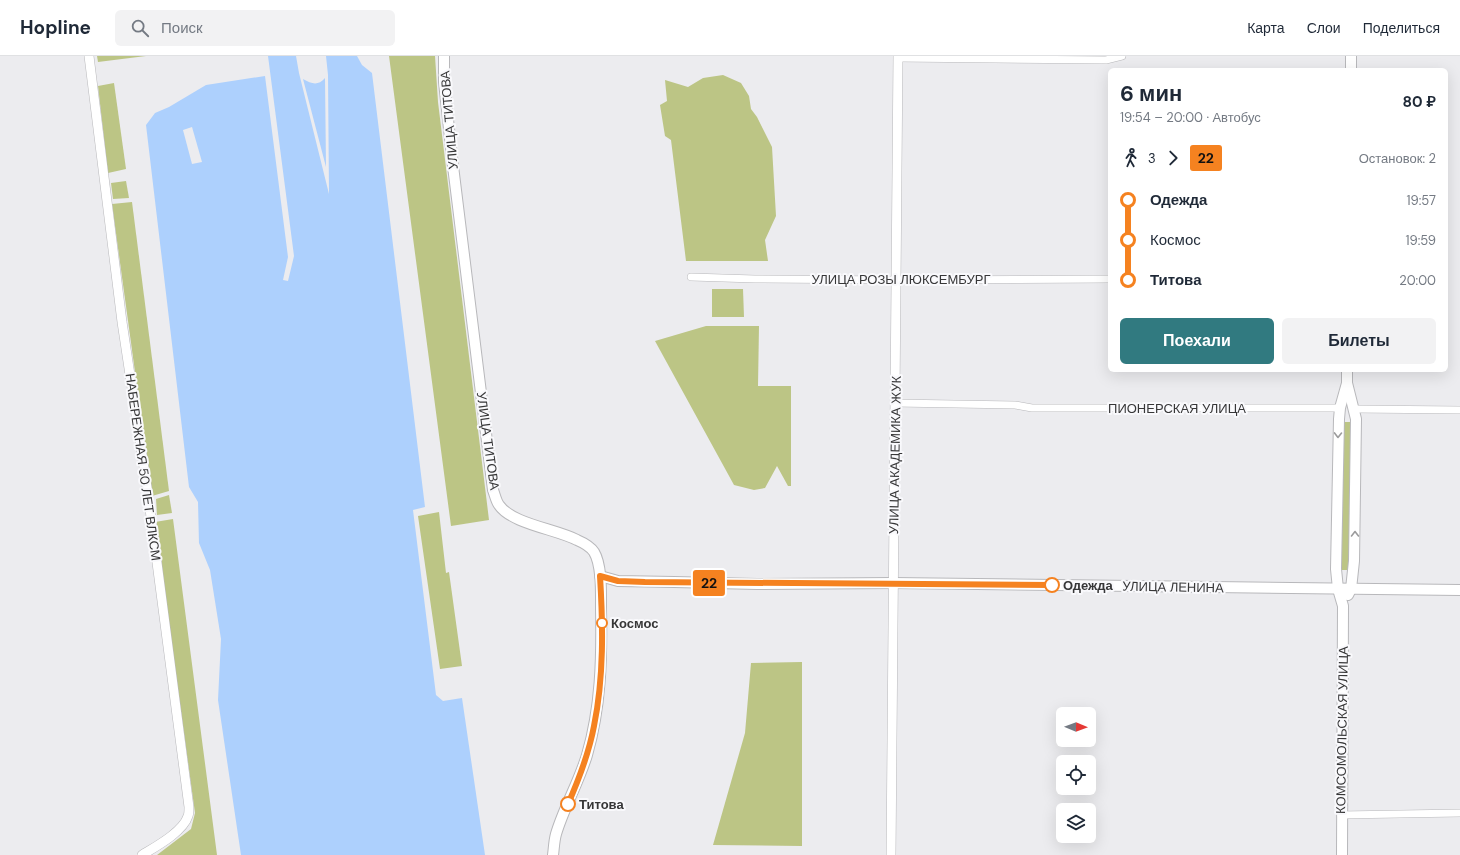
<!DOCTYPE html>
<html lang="ru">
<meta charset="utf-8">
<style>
body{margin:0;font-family:"DM Sans",sans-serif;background:#f2f2f3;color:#1f2937;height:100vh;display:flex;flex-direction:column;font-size:15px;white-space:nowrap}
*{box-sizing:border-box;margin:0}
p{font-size:13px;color:#747a83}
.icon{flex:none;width:22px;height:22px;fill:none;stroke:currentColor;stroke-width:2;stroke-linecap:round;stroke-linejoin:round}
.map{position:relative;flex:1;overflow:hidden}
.sheet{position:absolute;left:1108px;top:12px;width:340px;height:304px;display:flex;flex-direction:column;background:#fff;border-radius:6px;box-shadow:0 4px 16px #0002}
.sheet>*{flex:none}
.badge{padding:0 8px;border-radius:3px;font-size:14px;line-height:26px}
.needle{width:26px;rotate:91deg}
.fabs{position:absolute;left:1056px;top:651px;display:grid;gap:8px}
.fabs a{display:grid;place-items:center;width:40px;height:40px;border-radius:6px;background:#fff;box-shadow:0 4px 16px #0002;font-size:20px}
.map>.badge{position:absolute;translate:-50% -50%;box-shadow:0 0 0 2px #fff}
.legs{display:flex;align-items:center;gap:6px;height:44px;padding:0 12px;font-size:13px}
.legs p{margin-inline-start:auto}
.head{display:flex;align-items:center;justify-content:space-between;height:68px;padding:0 12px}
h1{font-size:22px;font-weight:700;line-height:30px}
.primary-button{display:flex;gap:8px;margin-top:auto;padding:8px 12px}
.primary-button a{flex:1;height:46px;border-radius:6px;background:#317a80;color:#fff;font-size:16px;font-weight:700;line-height:46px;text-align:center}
.primary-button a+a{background:#f2f2f3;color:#1f2937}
ul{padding:0 12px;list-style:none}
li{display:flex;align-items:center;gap:14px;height:40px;font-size:15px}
li i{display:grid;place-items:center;width:6px;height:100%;margin:0 5px;background:currentColor}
li i::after{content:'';width:10px;height:10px;margin:-5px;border:3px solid;border-radius:50%;background:#fff}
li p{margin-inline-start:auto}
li:first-child i{background:linear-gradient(#0000 50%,currentColor 0)}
li:last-child i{background:linear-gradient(currentColor 50%,#0000 0)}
header{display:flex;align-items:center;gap:24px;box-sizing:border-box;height:56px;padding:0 20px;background:#fff;border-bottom:1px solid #e0e1e3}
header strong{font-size:19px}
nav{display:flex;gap:22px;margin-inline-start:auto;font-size:14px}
.search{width:280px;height:36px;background:#f2f2f3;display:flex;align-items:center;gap:10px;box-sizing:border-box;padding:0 14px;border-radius:6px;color:#747a83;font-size:15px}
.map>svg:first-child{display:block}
.green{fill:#bcc585}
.water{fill:#add0fd}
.pier{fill:#ececef}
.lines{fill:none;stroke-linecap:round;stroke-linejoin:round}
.minor-casing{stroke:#b8b8bb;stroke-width:8}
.tertiary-casing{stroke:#b8b8bb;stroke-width:10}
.secondary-casing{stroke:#b8b8bb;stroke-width:12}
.minor{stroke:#fff;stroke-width:7}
.tertiary{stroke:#fff;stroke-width:9}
.secondary{stroke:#fff;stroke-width:10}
.oneway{stroke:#9b9b9c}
.line-1-casing{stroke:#fff;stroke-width:9}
.line-1{stroke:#f58220;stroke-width:6}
.stop-1-dot{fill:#fff;stroke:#f58220;stroke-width:2}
.labels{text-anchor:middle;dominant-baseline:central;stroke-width:4;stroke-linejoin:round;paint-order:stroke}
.street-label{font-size:13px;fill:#373738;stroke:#f9f9fc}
.stop-label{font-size:13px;font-weight:bold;fill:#373738;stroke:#f9f9fc;text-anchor:start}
</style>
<header>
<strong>Hopline</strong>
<div class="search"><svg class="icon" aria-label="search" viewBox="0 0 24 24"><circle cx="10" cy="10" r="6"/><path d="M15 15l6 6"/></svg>Поиск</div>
<nav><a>Карта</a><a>Слои</a><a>Поделиться</a></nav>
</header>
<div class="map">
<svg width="1460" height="799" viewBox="0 0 1460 799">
<rect width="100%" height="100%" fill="#ececef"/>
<g class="green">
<polygon points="97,0 146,0 98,6"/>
<polygon points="389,0 435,0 438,46 489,464 451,470"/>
<polygon points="723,19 741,27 749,40 751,53 757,61 772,91 776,160 765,184 768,205 686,205 671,84 665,80 660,49 667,45 665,24 688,31 703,22"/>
<polygon points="114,27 126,113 108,117 98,30"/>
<polygon points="126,125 129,142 113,143 111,127"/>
<polygon points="132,146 169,435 152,440 112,148"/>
<polygon points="712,233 743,233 744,261 712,261"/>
<polygon points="706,270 759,270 758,330 791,330 791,430 788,430 777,410 765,432 754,434 734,429 655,285"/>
<polygon points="1344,366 1351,366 1349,514 1341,514 1340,512"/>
<polygon points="169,439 172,457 157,459 156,443"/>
<polygon points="439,456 446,517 449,516 462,610 440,613 418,460"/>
<polygon points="173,463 217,799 157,799 191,773 195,757 155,466"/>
<polygon points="802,606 802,790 713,789 745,677 751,607"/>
</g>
<g class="water">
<polygon points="268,0 296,0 299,17 329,138 328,19 326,0 357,0 362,9 372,17 425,451 413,454 436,639 443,645 462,642 485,799 241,799 218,644 221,583 210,514 199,487 198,446 189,431 146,69 155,57 169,51 206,29 265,20 288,201 283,224 288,225 294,200"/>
<path d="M 325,22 L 326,111 L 303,23 C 312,28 318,30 325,22 Z"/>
</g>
<polygon class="pier" points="192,71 202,106 192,108 183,74"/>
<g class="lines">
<g class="minor-casing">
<g id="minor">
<polyline points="898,2 1106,4 1122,0"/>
<polyline points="691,221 755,223 896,224 1110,223"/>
<polyline points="895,347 1015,349 1032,352 1340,352"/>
<polyline points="1354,353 1460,354"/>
<polyline points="1341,759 1460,757"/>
</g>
</g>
<g class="tertiary-casing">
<g id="tertiary">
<path d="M 89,0 L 122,266 L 148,438 L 189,751 C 189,754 189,758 188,760 C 183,776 155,791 142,799"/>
<polyline points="891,799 898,0"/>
</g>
</g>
<g class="secondary-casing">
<g id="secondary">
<path d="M 444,0 L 444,26 L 453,110 L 493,434 C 495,439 496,445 499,449 C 512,468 556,473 577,484 C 584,487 590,490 594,496 C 602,509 601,537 601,553 C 602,602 601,651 587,699 C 579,726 564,751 556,778 C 554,785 554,792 553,799"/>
<polyline points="1351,14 1351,0"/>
<polyline points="1347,314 1347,327 1356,363 1354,505 1351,533 1348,539"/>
<polyline points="600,520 618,525 674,526 757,528 893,527 1460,534"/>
<polyline points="1342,799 1343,550 1338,533 1336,513 1339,363 1340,352 1347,327"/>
</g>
</g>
<use href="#minor" class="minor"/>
<use href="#tertiary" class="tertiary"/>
<use href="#secondary" class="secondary"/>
</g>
<defs><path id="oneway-chevron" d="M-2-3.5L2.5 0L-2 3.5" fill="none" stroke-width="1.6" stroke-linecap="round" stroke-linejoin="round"/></defs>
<g class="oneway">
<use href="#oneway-chevron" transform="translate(1338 379) rotate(91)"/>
<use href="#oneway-chevron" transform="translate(1355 478) rotate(-90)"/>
</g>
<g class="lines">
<g class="line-1-casing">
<path id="line-1" d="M 568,748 C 579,723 589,697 594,670 C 604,621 603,569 600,520 L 618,525 L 645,526 L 1052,529"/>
</g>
<use href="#line-1" class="line-1"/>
</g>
<g class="stop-1-dot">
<circle cx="1052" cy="529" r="7"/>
<circle cx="602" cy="567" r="5"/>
<circle cx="568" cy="748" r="7"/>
</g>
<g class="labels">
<g class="street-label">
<text transform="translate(449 64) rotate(-95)">УЛИЦА ТИТОВА</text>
<text x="901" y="223">УЛИЦА РОЗЫ ЛЮКСЕМБУРГ</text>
<text x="1177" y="352">ПИОНЕРСКАЯ УЛИЦА</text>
<text transform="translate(488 385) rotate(82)">УЛИЦА ТИТОВА</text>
<text transform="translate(895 399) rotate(-89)">УЛИЦА АКАДЕМИКА ЖУК</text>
<text transform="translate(143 411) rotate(82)">НАБЕРЕЖНАЯ 50 ЛЕТ ВЛКСМ</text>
<text transform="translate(1173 531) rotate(1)">УЛИЦА ЛЕНИНА</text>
<text transform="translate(1342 674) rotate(-89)">КОМСОМОЛЬСКАЯ УЛИЦА</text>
</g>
<g class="stop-label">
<text x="1063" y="529">Одежда</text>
<text x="611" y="567">Космос</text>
<text x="579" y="748">Титова</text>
</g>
</g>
</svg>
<div class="fabs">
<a><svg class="needle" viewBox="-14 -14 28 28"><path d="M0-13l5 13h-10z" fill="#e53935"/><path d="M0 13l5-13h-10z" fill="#747a83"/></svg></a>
<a><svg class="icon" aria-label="locate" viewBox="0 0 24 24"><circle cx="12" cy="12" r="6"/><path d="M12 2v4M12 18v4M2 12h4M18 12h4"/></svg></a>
<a><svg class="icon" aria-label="layers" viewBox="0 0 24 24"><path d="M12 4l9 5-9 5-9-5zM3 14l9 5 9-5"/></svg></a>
</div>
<b class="badge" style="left:709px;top:527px;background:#f58220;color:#111">22</b>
<section class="sheet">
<div class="head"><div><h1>6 мин</h1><p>19:54 – 20:00 · Автобус</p></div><b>80 ₽</b></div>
<div class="legs"><svg class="icon" aria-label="walk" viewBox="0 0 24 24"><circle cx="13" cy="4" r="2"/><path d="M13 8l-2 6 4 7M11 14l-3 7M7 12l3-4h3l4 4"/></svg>3<svg class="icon" aria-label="forward" viewBox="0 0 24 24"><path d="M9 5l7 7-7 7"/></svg><b class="badge" style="background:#f58220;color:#111">22</b><p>Остановок: 2</p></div>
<ul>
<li><i style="color:#f58220"></i><b>Одежда</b><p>19:57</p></li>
<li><i style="color:#f58220"></i><span>Космос</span><p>19:59</p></li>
<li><i style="color:#f58220"></i><b>Титова</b><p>20:00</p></li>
</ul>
<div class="primary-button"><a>Поехали</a><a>Билеты</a></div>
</section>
</div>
